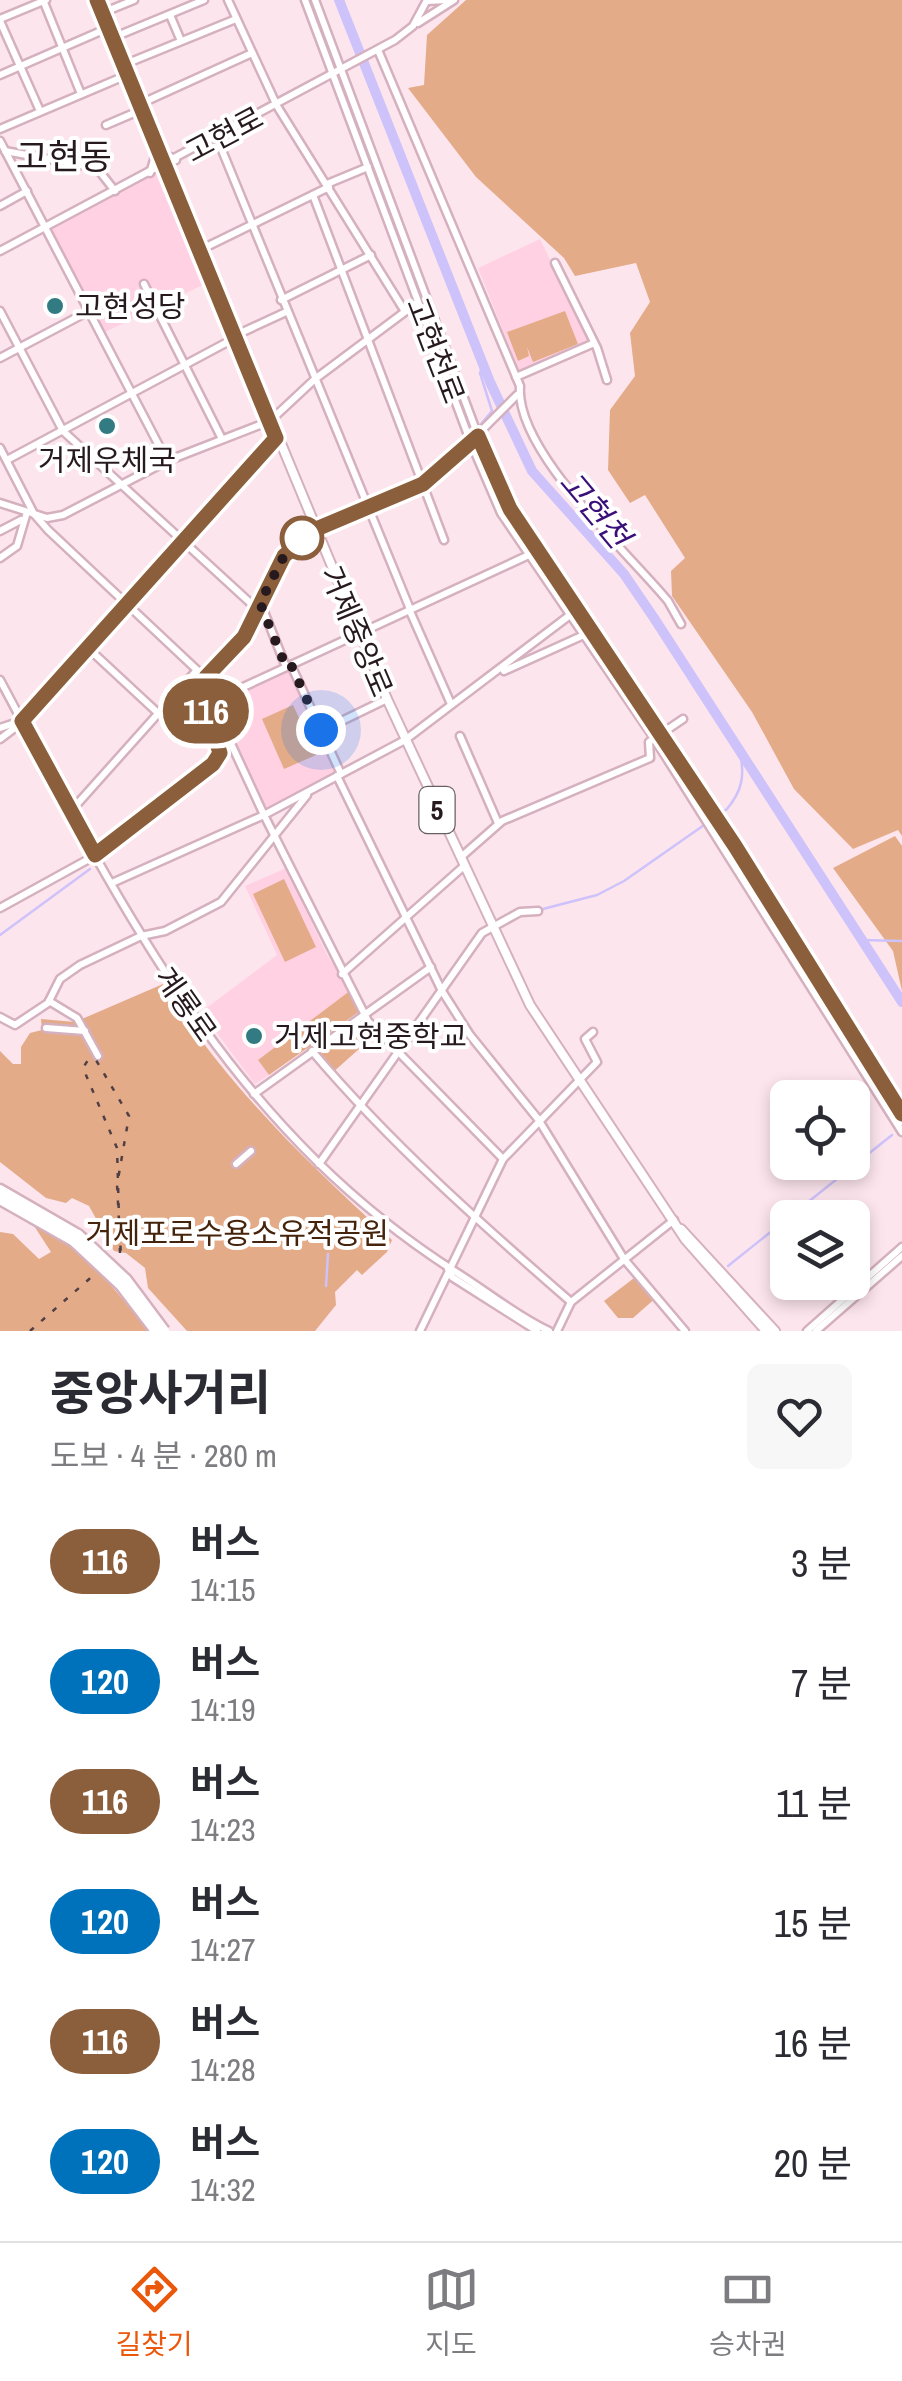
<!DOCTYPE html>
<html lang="ko">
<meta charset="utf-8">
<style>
body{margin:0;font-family:"Archivo Narrow","Noto Sans KR",sans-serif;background:#f7f7f7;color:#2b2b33;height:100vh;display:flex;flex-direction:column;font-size:38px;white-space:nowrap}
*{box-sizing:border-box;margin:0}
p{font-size:32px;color:#7c7c81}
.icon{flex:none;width:55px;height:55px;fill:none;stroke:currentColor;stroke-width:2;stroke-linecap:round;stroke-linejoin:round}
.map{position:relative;height:1331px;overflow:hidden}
.panel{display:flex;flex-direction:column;background:#fff;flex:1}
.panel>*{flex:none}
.badge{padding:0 20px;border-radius:32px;font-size:35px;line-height:65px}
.fabs{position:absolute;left:770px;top:1080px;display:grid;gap:20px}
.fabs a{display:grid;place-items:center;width:100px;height:100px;border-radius:15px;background:#fff;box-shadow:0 5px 15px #0003;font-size:50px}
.you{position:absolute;width:50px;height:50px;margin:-25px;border:8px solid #fff;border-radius:50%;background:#1a73e8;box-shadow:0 0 0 15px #1a73e833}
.map>.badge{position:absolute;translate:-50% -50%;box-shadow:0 0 0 5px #fff}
.round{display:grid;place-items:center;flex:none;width:105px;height:105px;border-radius:15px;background:#f7f7f7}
.head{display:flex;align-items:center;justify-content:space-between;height:170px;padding:0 50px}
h1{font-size:48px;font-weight:700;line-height:75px}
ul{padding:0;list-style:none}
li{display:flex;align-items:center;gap:30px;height:120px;padding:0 50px}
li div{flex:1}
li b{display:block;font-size:38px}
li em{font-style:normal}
li .badge{min-width:110px;font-weight:700;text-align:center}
.tab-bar{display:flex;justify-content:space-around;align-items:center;height:140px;border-top:2px solid #e1e1e2;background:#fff;font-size:28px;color:#7c7c81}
.tab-bar a{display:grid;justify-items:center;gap:5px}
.tab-bar .selected{color:#ea580c}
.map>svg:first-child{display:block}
.built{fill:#ffd1e3}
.green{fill:#e4ab88}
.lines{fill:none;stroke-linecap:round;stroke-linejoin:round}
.stream{stroke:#cdc2fa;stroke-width:2.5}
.river{stroke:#cdc2fa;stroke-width:10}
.minor-casing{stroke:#d5b0be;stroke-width:11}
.major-casing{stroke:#d5b0be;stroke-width:12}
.highway-casing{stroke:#d5b0be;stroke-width:15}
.minor{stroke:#fff;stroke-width:6}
.major{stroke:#fff;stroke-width:8}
.highway{stroke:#fff;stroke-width:10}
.rail{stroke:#504046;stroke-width:2.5;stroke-dasharray:5 10;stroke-linecap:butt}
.highway-bridge-casing{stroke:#d5b0be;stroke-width:15;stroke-linecap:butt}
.highway-bridge{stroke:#fff;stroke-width:10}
.line-casing{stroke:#fff;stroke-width:22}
.line{stroke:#8b5e3c;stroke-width:15}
.walk{stroke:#271a1f;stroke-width:10;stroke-dasharray:0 18}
.poi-dot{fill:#337b82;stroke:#fff;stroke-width:4}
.stop-dot{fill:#fff;stroke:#8b5e3c;stroke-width:5}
.labels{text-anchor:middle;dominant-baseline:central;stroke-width:8;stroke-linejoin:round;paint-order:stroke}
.shield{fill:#fff;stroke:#685f62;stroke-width:2.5}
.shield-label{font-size:28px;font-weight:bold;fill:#271a1f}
.street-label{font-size:30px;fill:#271a1f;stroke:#fff}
.poi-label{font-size:30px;fill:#271a1f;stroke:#fff;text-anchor:start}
.park-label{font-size:30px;fill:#46230b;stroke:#fff}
.water-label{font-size:32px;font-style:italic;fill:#3b0f7a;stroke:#fff}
.quarter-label{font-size:35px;fill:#271a1f;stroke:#fff}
</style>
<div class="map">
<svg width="902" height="1331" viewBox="0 0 902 1331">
<rect width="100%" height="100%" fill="#fde5ee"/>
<g class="built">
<polygon points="164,166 211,281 101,334 46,227"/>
<polygon points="540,239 590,342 519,371 478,268"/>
<polygon points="291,665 341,774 264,815 213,701"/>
<polygon points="286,868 327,955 351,990 258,1060 269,1075 255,1084 201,1012 277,955 245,886"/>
</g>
<g class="green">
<polygon points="466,0 902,0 902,836 898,830 853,849 794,789 752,712 672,596 671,571 685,558 645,495 630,503 608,470 610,410 635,376 630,333 650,302 636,263 575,276 564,258 476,177 408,88 424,85 427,35"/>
<polygon points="565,311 578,344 533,362 527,347 529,356 518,361 507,332"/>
<polygon points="293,705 316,755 284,769 262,719"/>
<polygon points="895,836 902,846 902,991 893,951 833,868"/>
<polygon points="284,879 316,947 285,962 253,894"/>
<path d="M 163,984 C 224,1083 307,1163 392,1240 L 387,1252 L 362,1275 L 357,1270 L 335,1292 L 336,1305 L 315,1331 L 187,1331 L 148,1288 L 145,1268 L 126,1253 L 114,1251 L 89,1206 L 72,1198 L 66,1203 L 46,1198 L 0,1162 L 0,1051 L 13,1064 L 21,1064 L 21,1047 L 30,1033 L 42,1030 L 41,1019 L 75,1022 Z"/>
<polygon points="351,990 360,1011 269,1075 258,1060"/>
<polygon points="364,1012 378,1032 331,1074 312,1051"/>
<polygon points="27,1215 85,1255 150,1331 0,1331 0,1232 13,1234 39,1259 51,1252"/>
<polygon points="638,1275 658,1296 633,1318 618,1318 604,1301"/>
</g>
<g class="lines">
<g class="stream">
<polyline points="481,424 492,411 480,373 483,365"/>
<path d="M 539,910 L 597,895 L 624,881 L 727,809 C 742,791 745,776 740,753"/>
<polyline points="0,935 90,869"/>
<polyline points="862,940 902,941"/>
<polyline points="728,1266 892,1135"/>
<polyline points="326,1286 328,1254"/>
</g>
<polyline class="river" points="339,0 490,382 532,471 624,574 654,618 902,1002"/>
<g class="minor-casing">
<g id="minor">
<polyline points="43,0 81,94"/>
<polyline points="228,0 277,106 404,310"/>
<polyline points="305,0 471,443 501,513 654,738 902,1132"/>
<polyline points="315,0 483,449 510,509 735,846 902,1114"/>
<polyline points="427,1 447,0"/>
<polyline points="102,13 134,0"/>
<polyline points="170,15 181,41"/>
<polyline points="0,19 46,0"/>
<polyline points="0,21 40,111"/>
<polyline points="418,23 454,0"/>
<polyline points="112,38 204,0"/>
<path d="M 378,50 L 520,386 C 515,451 626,550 668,601 L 681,624"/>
<polyline points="123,65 236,19"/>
<polyline points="0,75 108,28"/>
<polyline points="140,104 252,53"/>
<polyline points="106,125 141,110"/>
<polyline points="0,129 127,75"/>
<polyline points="217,138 410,609"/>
<polyline points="0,141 167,461"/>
<polyline points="5,151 97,168 115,191"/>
<polyline points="150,173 157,150 176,160"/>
<polyline points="327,184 368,167"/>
<polyline points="313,195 444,540"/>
<polyline points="0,206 27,191"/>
<polyline points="200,250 329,187"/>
<polyline points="0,251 395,40 413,26 427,0"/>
<polyline points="555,263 597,348 607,380"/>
<polyline points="144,284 222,439"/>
<polyline points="281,300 371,255"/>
<polyline points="0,311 63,431 258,610"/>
<polyline points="234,336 286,312"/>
<polyline points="0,358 89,311"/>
<polyline points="516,377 592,344"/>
<polyline points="0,448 34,514 48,530 197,670 264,815 368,1021 503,1159"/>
<polyline points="7,460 235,338"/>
<polyline points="0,503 47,518 63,515 167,461 270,421 315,379 418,302"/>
<polyline points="0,531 21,520"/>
<polyline points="0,558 17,546 27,512"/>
<polyline points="261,604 286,667"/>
<polyline points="409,609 451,704"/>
<polyline points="89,649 159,714"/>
<polyline points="291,665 341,774"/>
<polyline points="504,671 586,634"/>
<path d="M 0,680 C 123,910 231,1130 459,1274 C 489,1293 517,1316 549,1331"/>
<polyline points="213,701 531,554"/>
<polyline points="0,728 21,721"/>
<polyline points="321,731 387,699"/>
<polyline points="460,736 498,823"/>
<polyline points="0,739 33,714 276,439"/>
<polyline points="337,776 442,991 470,1035 538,1119 624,1259 685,1331"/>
<polyline points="71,811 197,670"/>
<polyline points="461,857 502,821 650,758 649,742 683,719"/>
<polyline points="112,883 264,815 405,740 574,612"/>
<polyline points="0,908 107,849 213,763 219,753 204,702 206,677 244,637 284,556 314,530 420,485 441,471 517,395"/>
<polyline points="342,974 464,866"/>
<polyline points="49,1001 77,1018 98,1056"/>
<polyline points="0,1017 15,1025 48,1003 60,979 80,965 141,936 165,931 221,902 307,795"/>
<polyline points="46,1028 85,1031"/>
<path d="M 312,1051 C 390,1143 480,1223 571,1302"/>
<polyline points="254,1094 431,967"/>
<polyline points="236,1164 251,1151"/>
<polyline points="319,1164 482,933 520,912 538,911"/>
<polyline points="448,1269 452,1277 537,1331"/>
<polyline points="420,1331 503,1159 597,1062 585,1039 593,1032"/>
<polyline points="557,1331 571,1302 674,1220"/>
<polyline points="807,1331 902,1247"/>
<polyline points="816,1331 902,1256"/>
</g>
</g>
<g class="major-casing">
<g id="major">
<polyline points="97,0 387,699 530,1005 685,1239 766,1331"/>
<polyline points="681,1229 775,1331"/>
</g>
</g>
<g class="highway-casing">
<g id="highway">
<polyline points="0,1190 78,1235"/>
<polyline points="0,1199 74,1241"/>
</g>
</g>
<use href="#minor" class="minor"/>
<use href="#major" class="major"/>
<use href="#highway" class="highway"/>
<g class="rail">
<polyline points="120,1253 117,1148 83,1068 88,1060 96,1060 129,1116 117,1185 121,1256"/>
<polyline points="30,1331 96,1273"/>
</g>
<g class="highway-bridge-casing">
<g id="highway-bridge">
<polyline points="78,1235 126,1280 164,1331"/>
<polyline points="74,1241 121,1285 156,1331"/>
</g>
</g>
<use href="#highway-bridge" class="highway-bridge"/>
</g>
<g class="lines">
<g class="line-casing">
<polyline id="line" points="97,0 276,438 22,721 95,855 213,764 220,753 204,702 206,677 244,637 284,556 314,530 423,484 478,436 510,509 735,846 902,1114"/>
</g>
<use href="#line" class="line"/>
<polyline class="walk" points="302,538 305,536 284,556 260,603 286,667 291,665 321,730"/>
</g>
<g class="poi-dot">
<circle cx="55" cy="306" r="10"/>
<circle cx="107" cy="426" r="10"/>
<circle cx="254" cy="1036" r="10"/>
</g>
<circle class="stop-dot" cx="302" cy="538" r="20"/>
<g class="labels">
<rect class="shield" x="419.5" y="787" width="35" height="46" rx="8"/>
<g class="shield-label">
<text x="437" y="810">5</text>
</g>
<g class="street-label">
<text transform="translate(224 134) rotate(-28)">고현로</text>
<text transform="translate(436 350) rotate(69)">고현천로</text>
<text transform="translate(357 631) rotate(67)">거제중앙로</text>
<text transform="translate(186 1004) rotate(55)">계룡로</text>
</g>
<g class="poi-label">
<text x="75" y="306">고현성당</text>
<text x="107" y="460" text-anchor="middle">거제우체국</text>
<text x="274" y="1036">거제고현중학교</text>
</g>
<g class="park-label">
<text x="237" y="1233">거제포로수용소유적공원</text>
</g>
<g class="water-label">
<text transform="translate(595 509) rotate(50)">고현천</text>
</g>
<g class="quarter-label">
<text x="64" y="156">고현동</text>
</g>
</g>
</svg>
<div class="fabs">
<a><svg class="icon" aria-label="locate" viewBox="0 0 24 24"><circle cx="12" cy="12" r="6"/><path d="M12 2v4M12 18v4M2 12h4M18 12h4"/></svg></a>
<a><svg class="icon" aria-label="layers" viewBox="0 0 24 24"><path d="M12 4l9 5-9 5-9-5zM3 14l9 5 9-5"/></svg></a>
</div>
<div class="you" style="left:321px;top:730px"></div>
<b class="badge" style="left:206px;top:711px;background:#8b5e3c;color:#fff">116</b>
</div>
<section class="panel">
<div class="head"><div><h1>중앙사거리</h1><p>도보 · 4 분 · 280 m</p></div><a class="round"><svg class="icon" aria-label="heart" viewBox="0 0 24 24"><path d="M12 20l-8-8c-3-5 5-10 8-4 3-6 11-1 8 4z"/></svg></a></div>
<ul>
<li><span class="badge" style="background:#8b5e3c;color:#fff">116</span><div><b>버스</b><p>14:15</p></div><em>3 분</em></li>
<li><span class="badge" style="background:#0072bc;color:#fff">120</span><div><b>버스</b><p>14:19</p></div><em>7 분</em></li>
<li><span class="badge" style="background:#8b5e3c;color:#fff">116</span><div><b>버스</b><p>14:23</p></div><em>11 분</em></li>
<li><span class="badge" style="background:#0072bc;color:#fff">120</span><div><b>버스</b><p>14:27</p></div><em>15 분</em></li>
<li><span class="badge" style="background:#8b5e3c;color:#fff">116</span><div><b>버스</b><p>14:28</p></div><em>16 분</em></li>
<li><span class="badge" style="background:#0072bc;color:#fff">120</span><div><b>버스</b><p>14:32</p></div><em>20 분</em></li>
</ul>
</section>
<nav class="tab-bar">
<a class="selected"><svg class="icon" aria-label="directions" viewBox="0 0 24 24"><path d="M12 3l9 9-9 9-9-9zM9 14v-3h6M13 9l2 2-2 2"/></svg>길찾기</a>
<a><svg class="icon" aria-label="map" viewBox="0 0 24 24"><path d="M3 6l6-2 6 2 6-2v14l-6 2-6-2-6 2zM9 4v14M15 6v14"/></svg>지도</a>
<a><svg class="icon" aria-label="tickets" viewBox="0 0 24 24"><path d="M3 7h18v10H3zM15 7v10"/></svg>승차권</a>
</nav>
